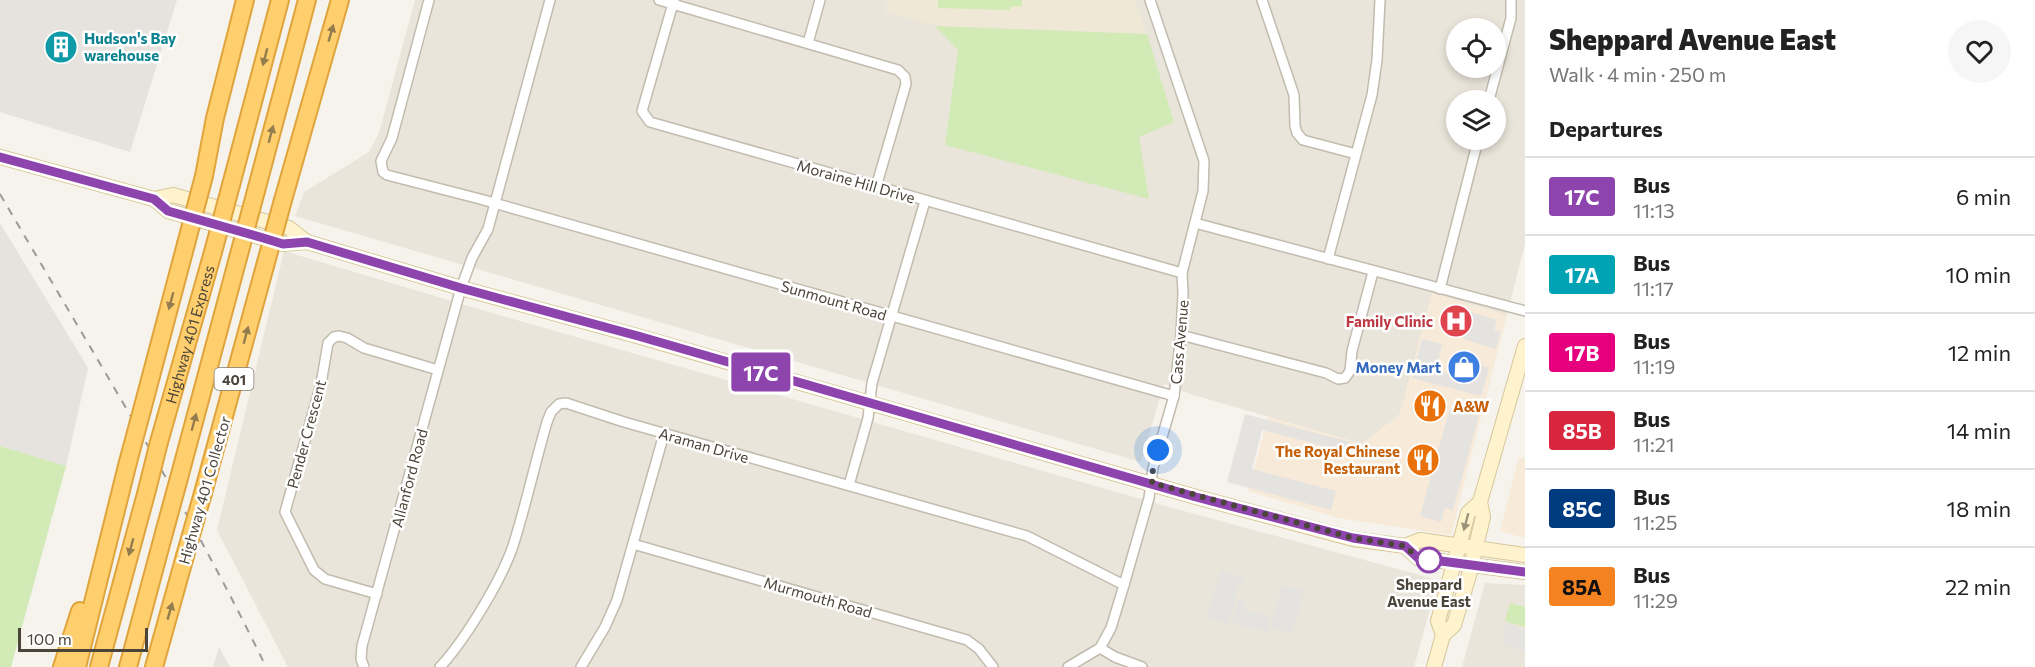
<!DOCTYPE html>
<meta charset="utf-8">
<style>
body{margin:0;font-family:Commissioner,sans-serif;background:#f6f6f6;color:#222;height:100vh;display:flex;flex-direction:column;font-size:22px;white-space:nowrap}
*{box-sizing:border-box;margin:0}
p{font-size:20px;color:#767676}
.icon{flex:none;width:33px;height:33px;fill:none;stroke:currentColor;stroke-width:2;stroke-linecap:round;stroke-linejoin:round}
.map{position:relative;flex:1;overflow:hidden}
.drawer{display:flex;flex-direction:column;background:#fff;width:510px}
.drawer>*{flex:none}
.badge{padding:0 12px;border-radius:4px;font-size:21px;line-height:39px}
.tools{position:absolute;left:1446px;top:18px;display:grid;gap:12px}
.tools a{display:grid;place-items:center;width:60px;height:60px;border-radius:50%;background:#fff;box-shadow:0 3px 9px #0003;font-size:30px}
.scale{position:absolute;left:18px;bottom:15px;width:130px;box-sizing:border-box;padding-left:6px;border:3px solid #4b4439;border-top:0;font-size:16px;line-height:21px;white-space:nowrap;color:#4b4439;-webkit-text-stroke:4px #fff;paint-order:stroke}
.you{position:absolute;width:30px;height:30px;margin:-15px;border:4px solid #fff;border-radius:50%;background:#1a73e8;box-shadow:0 0 0 9px #1a73e833}
.map>.badge{position:absolute;translate:-50% -50%;box-shadow:0 0 0 3px #fff}
h2{padding:0 24px;font-size:22px;line-height:54px}
.round{display:grid;place-items:center;flex:none;width:63px;height:63px;border-radius:32px;background:#f6f6f6}
.summary{display:flex;align-items:center;justify-content:space-between;height:102px;padding:0 24px}
h1{font-size:28px;font-weight:800;line-height:45px}
ul{padding:0;list-style:none}
li{display:flex;align-items:center;gap:18px;height:78px;padding:0 24px;border-top:2px solid #e0e0e0}
li div{flex:1}
li b{display:block;font-size:22px}
li em{font-style:normal}
li .badge{min-width:66px;font-weight:700;text-align:center}
main{display:flex;flex:1;min-height:0}
.map>svg:first-child{display:block}
.residential{fill:#eae5da;fill-rule:evenodd}
.commercial{fill:#f7ead8}
.industrial{fill:#e6e2dd}
.education{fill:#efe8d6}
.green{fill:#d2eab5}
.parking{fill:#e5e3e0}
.lines{fill:none;stroke-linecap:round;stroke-linejoin:round}
.minor-casing{stroke:#c2bbae;stroke-width:12}
.secondary-casing{stroke:#d6c79b;stroke-width:16}
.motorway-casing{stroke:#e0a43c;stroke-width:20}
.minor{stroke:#fff;stroke-width:9}
.secondary{stroke:#fff3cd;stroke-width:14}
.motorway{stroke:#ffcf6e;stroke-width:16}
.rail{stroke:#9a9a9a;stroke-width:2;stroke-dasharray:8 8;stroke-linecap:butt}
.motorway-bridge-casing{stroke:#e0a43c;stroke-width:20;stroke-linecap:butt}
.motorway-bridge{stroke:#ffcf6e;stroke-width:16}
.oneway{fill:#937c4e}
.oneway2{fill:#9c937c}
.line-casing{stroke:#fff;stroke-width:14}
.line{stroke:#8e44ad;stroke-width:9}
.walk{stroke:#4b4439;stroke-width:6;stroke-dasharray:0 10.8}
.stop-dot{fill:#fff;stroke:#8e44ad;stroke-width:3}
.labels{text-anchor:middle;dominant-baseline:central;stroke-width:5;stroke-linejoin:round;paint-order:stroke}
.shield{fill:#fff;stroke:#817c74;stroke-width:1.5}
.shield-label{font-size:14px;font-weight:bold;fill:#4b4439}
.culture-label{font-size:15px;font-weight:bold;fill:#0d838f;stroke:#fff;text-anchor:start}
.street-label{font-size:15px;fill:#4b4439;stroke:#fff}
.health-label{font-size:15px;font-weight:bold;fill:#be3a42;stroke:#fff;text-anchor:end}
.shop-label{font-size:15px;font-weight:bold;fill:#366cbe;stroke:#fff;text-anchor:end}
.food-label{font-size:15px;font-weight:bold;fill:#c56008;stroke:#fff;text-anchor:start}
.stop-label{font-size:15px;font-weight:bold;fill:#4b4439;stroke:#fff}
</style>
<main>
<div class="map">
<svg width="1525" height="667" viewBox="0 0 1525 667">
<rect width="100%" height="100%" fill="#f6f3ec"/>
<g class="residential">
<path d="M 415,0 L 1525,0 L 1525,244 L 1507,315 L 1432,294 L 1400,414 L 1362,444 L 1190,394 L 1164,384 L 1141,462 L 295,216 L 304,192 L 369,152 L 379,133 ZM 1456,28 L 1496,28 L 1496,68 L 1456,68 ZM 1456,100 L 1496,100 L 1496,140 L 1456,140 Z"/>
<polygon points="284,251 475,308 1162,505 1438,580 1414,667 288,667 217,530"/>
<polygon points="1485,583 1525,585 1525,667 1462,667"/>
</g>
<g class="commercial">
<polygon points="1432,293 1507,315 1451,535 1338,518 1248,491 1268,417 1362,444 1400,414"/>
<polygon points="1519,457 1525,459 1525,538 1500,531"/>
</g>
<g class="industrial">
<polygon points="0,0 177,0 130,152 0,112"/>
<polygon points="0,223 88,368 66,466 0,446"/>
<polygon points="219,647 230,667 213,667"/>
</g>
<polygon class="education" points="888,0 1135,0 1147,34 935,26 885,11"/>
<g class="green">
<polygon points="938,0 1022,0 1022,6 1010,7 1010,10 938,8"/>
<polygon points="935,26 1147,34 1174,122 1139,137 1149,199 945,145 958,50"/>
<polygon points="0,446 66,466 11,667 0,667"/>
<polygon points="1510,603 1525,607 1525,627 1505,621"/>
</g>
<g class="parking">
<polygon points="1460,309 1497,320 1494,330 1501,332 1496,349 1463,339 1467,327 1460,325 1463,317 1458,315"/>
<polygon points="1422,339 1442,344 1436,370 1468,378 1472,363 1489,368 1481,396 1412,378"/>
<polygon points="1450,408 1479,416 1453,510 1445,508 1441,522 1420,516"/>
<polygon points="1245,414 1350,442 1347,452 1262,430 1252,469 1336,491 1331,510 1227,482"/>
<polygon points="1220,570 1244,577 1242,586 1239,585 1228,624 1207,618"/>
<polygon points="1282,585 1304,591 1292,633 1270,627"/>
<polygon points="1238,600 1246,602 1244,610 1271,617 1267,632 1232,623"/>
<polygon points="1506,623 1525,630 1525,652 1503,645"/>
</g>
<g class="lines">
<g class="minor-casing">
<g id="minor">
<polyline points="429,0 392,138 381,161 383,172 387,175 480,199 1174,396"/>
<polyline points="659,0 898,70 905,77 906,84 876,187"/>
<polyline points="674,0 642,111 650,122 1182,273"/>
<polyline points="1262,0 1294,95 1295,126 1297,133 1303,140 1356,154"/>
<polyline points="808,43 820,0"/>
<polyline points="1489,100 1511,18 1511,0"/>
<polyline points="1195,223 1525,311"/>
<polyline points="1328,259 1372,95 1377,60 1380,0"/>
<polyline points="1440,289 1478,140"/>
<polyline points="1181,335 1326,373 1338,379 1345,378 1350,371 1352,351 1373,272"/>
<polyline points="849,485 868,418 872,383 925,201"/>
<polyline points="633,544 967,640 979,649 993,667"/>
<polyline points="377,594 325,579 314,570 285,512 321,384 328,343 334,337 339,336 347,338 364,348 438,370"/>
<polyline points="1100,648 1115,657 1142,667"/>
<polyline points="364,667 361,659 362,646 461,288 472,258 488,229 550,0"/>
<path d="M 440,667 C 465,640 501,581 513,546 C 526,505 535,463 547,422 L 551,412 L 559,404 L 566,403 L 624,422 L 1027,536 L 1124,585"/>
<polyline points="581,667 605,627 617,600 664,434"/>
<polyline points="1068,667 1100,648 1111,628 1124,585 1149,498 1153,468 1174,396 1181,335 1183,293 1182,273 1203,191 1204,161 1150,0"/>
</g>
</g>
<g class="secondary-casing">
<g id="secondary">
<polyline points="0,157 154,199 173,195 289,228 307,242 461,288 637,336 1196,497 1353,539 1405,546 1420,540 1525,555"/>
<polyline points="154,199 168,211 283,244 307,242"/>
<polyline points="1405,546 1418,558 1525,572"/>
<polyline points="1443,635 1454,625 1468,579 1483,517 1480,502 1525,346"/>
<polyline points="1434,667 1443,635 1438,621 1468,513 1480,502"/>
</g>
</g>
<g class="motorway-casing">
<g id="motorway">
<polyline points="204,176 215,118 245,0"/>
<polyline points="231,185 280,0"/>
<polyline points="256,191 307,0"/>
<polyline points="283,200 340,0"/>
<polyline points="142,410 186,244"/>
<path id="s1" d="M 159,442 L 213,252"/>
<polyline points="179,478 238,258"/>
<polyline points="203,493 265,266"/>
<polyline points="62,667 80,611"/>
<polyline points="77,667 128,462"/>
<polyline points="99,667 147,490"/>
<polyline points="128,667 164,533"/>
<polyline points="154,667 185,556"/>
</g>
</g>
<use href="#minor" class="minor"/>
<use href="#secondary" class="secondary"/>
<use href="#motorway" class="motorway"/>
<path class="rail" d="M 0,194 C 91,350 187,504 266,667"/>
<g class="motorway-bridge-casing">
<g id="motorway-bridge">
<polyline points="186,244 204,176"/>
<polyline points="213,252 231,185"/>
<polyline points="238,258 256,191"/>
<polyline points="265,266 283,200"/>
<polyline points="128,462 142,410"/>
<polyline points="147,490 159,442"/>
<polyline points="164,533 179,478"/>
<polyline points="185,556 203,493"/>
</g>
</g>
<use href="#motorway-bridge" class="motorway-bridge"/>
</g>
<defs><path id="oneway-solid" d="M-6-.8H1V-3.2L6.5 0L1 3.2V.8H-6Z" transform="scale(1.5)"/></defs>
<g class="oneway">
<use href="#oneway-solid" transform="translate(331 33) rotate(-74)"/>
<use href="#oneway-solid" transform="translate(265 57) rotate(105)"/>
<use href="#oneway-solid" transform="translate(271 134) rotate(-75)"/>
<use href="#oneway-solid" transform="translate(171 301) rotate(105)"/>
<use href="#oneway-solid" transform="translate(246 335) rotate(-75)"/>
<use href="#oneway-solid" transform="translate(194 422) rotate(-75)"/>
<use href="#oneway-solid" transform="translate(131 547) rotate(105)"/>
<use href="#oneway-solid" transform="translate(170 611) rotate(-74)"/>
</g>
<use class="oneway2" href="#oneway-solid" transform="translate(1466 522) rotate(105)"/>
<g class="lines">
<g class="line-casing">
<polyline id="line" points="0,157 154,199 168,211 260,237 283,244 307,242 461,288 638,336 1196,497 1353,538 1405,546 1418,558 1525,572"/>
</g>
<use href="#line" class="line"/>
<polyline class="walk" points="1158,450 1153,468 1152,483 1353,538 1405,546 1418,558 1429,560"/>
</g>
<defs>
<g id="building-disc" transform="scale(1.725)"><circle r="9.5" fill="#0f9aa8" stroke="#fff"/><path d="M-4-6H4V6H1V3H-1V6H-4ZM-2.5-4.3h1.7v1.8h-1.7ZM.8-4.3h1.7v1.8H.8ZM-2.5-1h1.7V.8h-1.7ZM.8-1h1.7V.8H.8Z" fill="#fff"/></g>
<g id="hospital-disc" transform="scale(1.725)"><circle r="9.5" fill="#e0444e" stroke="#fff"/><path d="M-5-5h3v3.5h4V-5h3V5h-3V1.5h-4V5h-3Z" fill="#fff"/></g>
<g id="shop-disc" transform="scale(1.725)"><circle r="9.5" fill="#3f7fe0" stroke="#fff"/><path d="M-5-2.5h2.3a2.7 3.5 0 0 1 5.4 0H5L5.5 6h-11ZM-1.5-2.5h3a1.5 2.3 0 0 0-3 0Z" fill="#fff"/></g>
<g id="restaurant-disc" transform="scale(1.725)"><circle r="9.5" fill="#e8710a" stroke="#fff"/><path d="M-5-6h1v4h1v-4h1v4h1v-4h1v5L-1.5 .5V6h-2V.5L-5-1ZM5-6V6H3V1.5H1.5Q1.5-4 5-6Z" fill="#fff"/></g>
</defs>
<g fill-rule="evenodd">
<use href="#building-disc" x="61" y="47"/>
<use href="#hospital-disc" x="1456" y="321"/>
<use href="#shop-disc" x="1464" y="367"/>
<use href="#restaurant-disc" x="1430" y="406"/>
<use href="#restaurant-disc" x="1423" y="460"/>
</g>
<circle class="stop-dot" cx="1429" cy="560" r="12"/>
<g class="labels">
<rect class="shield" x="214.5" y="368" width="39" height="22" rx="4.5"/>
<g class="shield-label">
<text x="234" y="379">401</text>
</g>
<g class="culture-label">
<text x="84" y="38">Hudson's Bay<tspan x="84" dy="17">warehouse</tspan></text>
</g>
<g class="street-label">
<text transform="translate(856 181) rotate(16)">Moraine Hill Drive</text>
<text transform="translate(834 300) rotate(16)">Sunmount Road</text>
<text stroke="none"><textPath href="#s1" startOffset="112">Highway 401 Express</textPath></text>
<text transform="translate(1179 342) rotate(-85)">Cass Avenue</text>
<text transform="translate(306 434) rotate(-75)">Pender Crescent</text>
<text transform="translate(704 445) rotate(16)">Araman Drive</text>
<text transform="translate(409 478) rotate(-75)">Allanford Road</text>
<text transform="translate(204 490) rotate(-74)">Highway 401 Collector</text>
<text transform="translate(818 597) rotate(16)">Murmouth Road</text>
</g>
<g class="health-label">
<text x="1433" y="321">Family Clinic</text>
</g>
<g class="shop-label">
<text x="1441" y="367">Money Mart</text>
</g>
<g class="food-label">
<text x="1453" y="406">A&amp;W</text>
<text x="1400" y="451" text-anchor="end">The Royal Chinese<tspan x="1400" dy="17">Restaurant</tspan></text>
</g>
<g class="stop-label">
<text x="1429" y="584">Sheppard<tspan x="1429" dy="17">Avenue East</tspan></text>
</g>
</g>
</svg>
<div class="tools">
<a><svg class="icon" aria-label="locate" viewBox="0 0 24 24"><circle cx="12" cy="12" r="6"/><path d="M12 2v4M12 18v4M2 12h4M18 12h4"/></svg></a>
<a><svg class="icon" aria-label="layers" viewBox="0 0 24 24"><path d="M12 4l9 5-9 5-9-5zM3 14l9 5 9-5"/></svg></a>
</div>
<div class="scale">100 m</div>
<div class="you" style="left:1158px;top:450px"></div>
<b class="badge" style="left:761px;top:372px;background:#8e44ad;color:#fff">17C</b>
</div>
<section class="drawer">
<div class="summary"><div><h1>Sheppard Avenue East</h1><p>Walk · 4 min · 250 m</p></div><a class="round"><svg class="icon" aria-label="heart" viewBox="0 0 24 24"><path d="M12 20l-8-8c-3-5 5-10 8-4 3-6 11-1 8 4z"/></svg></a></div>
<h2>Departures</h2>
<ul>
<li><span class="badge" style="background:#8e44ad;color:#fff">17C</span><div><b>Bus</b><p>11:13</p></div><em>6 min</em></li>
<li><span class="badge" style="background:#00a3b4;color:#fff">17A</span><div><b>Bus</b><p>11:17</p></div><em>10 min</em></li>
<li><span class="badge" style="background:#e6007e;color:#fff">17B</span><div><b>Bus</b><p>11:19</p></div><em>12 min</em></li>
<li><span class="badge" style="background:#d7263d;color:#fff">85B</span><div><b>Bus</b><p>11:21</p></div><em>14 min</em></li>
<li><span class="badge" style="background:#003b80;color:#fff">85C</span><div><b>Bus</b><p>11:25</p></div><em>18 min</em></li>
<li><span class="badge" style="background:#f58220;color:#111">85A</span><div><b>Bus</b><p>11:29</p></div><em>22 min</em></li>
</ul>
</section>
</main>
